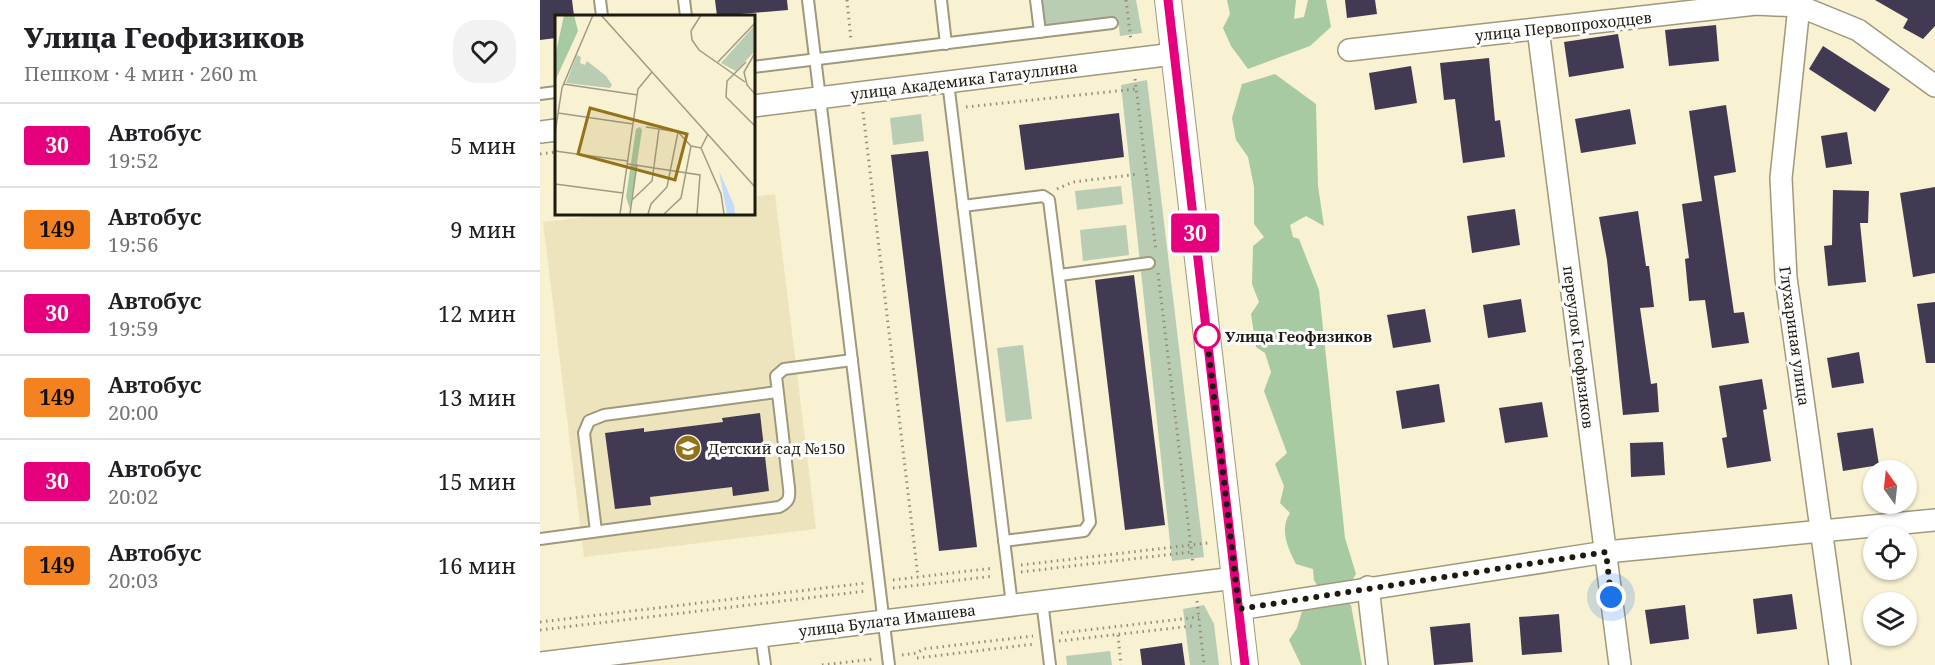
<!DOCTYPE html>
<html lang="ru">
<meta charset="utf-8">
<style>
body{margin:0;font-family:"Noto Serif",serif;background:#f2f2f2;color:#202124;height:100vh;display:flex;flex-direction:column;font-size:22px;white-space:nowrap}
*{box-sizing:border-box;margin:0}
p{font-size:20px;color:#757577}
.icon{flex:none;width:33px;height:33px;fill:none;stroke:currentColor;stroke-width:2;stroke-linecap:round;stroke-linejoin:round}
.map{position:relative;flex:1;overflow:hidden}
.drawer{display:flex;flex-direction:column;background:#fff;width:540px}
.drawer>*{flex:none}
.badge{padding:0 12px;border-radius:4px;font-size:21px;line-height:39px}
.needle{width:39px;rotate:345deg}
.fabs{position:absolute;left:1323px;top:460px;display:grid;gap:12px}
.fabs a{display:grid;place-items:center;width:54px;height:54px;border-radius:50%;background:#fff;box-shadow:0 2px 4px #0004;font-size:30px}
.you{position:absolute;width:30px;height:30px;margin:-15px;border:4px solid #fff;border-radius:50%;background:#1a73e8;box-shadow:0 0 0 9px #1a73e833}
.map>.badge{position:absolute;translate:-50% -50%;box-shadow:0 0 0 3px #fff}
.round{display:grid;place-items:center;flex:none;width:63px;height:63px;border-radius:24px;background:#f2f2f2}
.overview{display:flex;align-items:center;justify-content:space-between;height:102px;padding:0 24px}
h1{font-size:28px;font-weight:800;line-height:45px}
ul{padding:0;list-style:none}
li{display:flex;align-items:center;gap:18px;height:84px;padding:0 24px;border-top:2px solid #e0e0e0}
li div{flex:1}
li b{display:block;font-size:22px}
li em{font-style:normal}
li .badge{min-width:66px;font-weight:700;text-align:center}
main{display:flex;flex:1;min-height:0}
.map>svg:first-child{display:block}
.built{fill:#ede4be}
.green{fill:#b9cdb5}
.forest{fill:#a8caa3}
.building{fill:#413a52}
.lines{fill:none;stroke-linecap:round;stroke-linejoin:round}
.service-casing{stroke:#9f997c;stroke-width:14}
.minor-casing{stroke:#9f997c;stroke-width:24}
.tertiary-casing{stroke:#9f997c;stroke-width:28}
.path{stroke:#948f79;stroke-width:3;stroke-dasharray:1.5 4.5;stroke-linecap:butt}
.service{stroke:#fff;stroke-width:10}
.minor{stroke:#fff;stroke-width:21}
.tertiary{stroke:#fff;stroke-width:26}
.line-casing{stroke:#fff;stroke-width:14}
.line{stroke:#e6007e;stroke-width:9}
.walk{stroke:#1d1b10;stroke-width:6;stroke-dasharray:0 10.8}
.stop-dot{fill:#fff;stroke:#e6007e;stroke-width:3}
.labels{text-anchor:middle;dominant-baseline:central;stroke-width:6;stroke-linejoin:round;paint-order:stroke}
.street-label{font-size:15px;fill:#1d1b10;stroke:#fefefe}
.stop-label{font-size:15px;font-weight:bold;fill:#1d1b10;stroke:#fefefe;text-anchor:start}
.poi-label{font-size:15px;fill:#1d1b10;stroke:#fefefe;text-anchor:start}
.inset-road{fill:none;stroke:#a09b84;stroke-width:1.5}
.view{fill:#937219;fill-opacity:0.15;stroke:#937219;stroke-width:3}
.inset-edge{fill:none;stroke:#1d1b10;stroke-width:3}
</style>
<main>
<section class="drawer">
<div class="overview"><div><h1>Улица Геофизиков</h1><p>Пешком · 4 мин · 260 m</p></div><a class="round"><svg class="icon" aria-label="heart" viewBox="0 0 24 24"><path d="M12 20l-8-8c-3-5 5-10 8-4 3-6 11-1 8 4z"/></svg></a></div>
<ul>
<li><span class="badge" style="background:#e6007e;color:#fff">30</span><div><b>Автобус</b><p>19:52</p></div><em>5 мин</em></li>
<li><span class="badge" style="background:#f58220;color:#111">149</span><div><b>Автобус</b><p>19:56</p></div><em>9 мин</em></li>
<li><span class="badge" style="background:#e6007e;color:#fff">30</span><div><b>Автобус</b><p>19:59</p></div><em>12 мин</em></li>
<li><span class="badge" style="background:#f58220;color:#111">149</span><div><b>Автобус</b><p>20:00</p></div><em>13 мин</em></li>
<li><span class="badge" style="background:#e6007e;color:#fff">30</span><div><b>Автобус</b><p>20:02</p></div><em>15 мин</em></li>
<li><span class="badge" style="background:#f58220;color:#111">149</span><div><b>Автобус</b><p>20:03</p></div><em>16 мин</em></li>
</ul>
</section>
<div class="map">
<svg width="1395" height="665" viewBox="0 0 1395 665">
<rect width="100%" height="100%" fill="#f8f1d2"/>
<polygon class="built" points="235,194 276,529 44,557 3,222 80,213 213,213 213,197"/>
<g class="green">
<polygon points="500,0 596,0 602,33 580,36 578,18 504,27"/>
<polygon points="607,80 664,557 632,561 581,85"/>
<polygon points="381,114 384,141 353,145 350,118"/>
<polygon points="581,186 583,204 537,210 535,191"/>
<polygon points="586,225 589,255 543,261 540,230"/>
<polygon points="483,345 492,419 466,422 457,348"/>
<polygon points="664,605 674,624 679,665 650,665 643,609"/>
<polygon points="570,651 572,665 527,665 526,656"/>
</g>
<g class="forest">
<polygon points="687,0 756,0 754,19 764,17 768,0 786,0 791,27 770,46 708,69 691,46 683,28 690,14"/>
<path d="M 735,74 L 776,104 L 778,186 L 784,226 L 766,216 L 750,225 L 753,237 L 759,239 L 779,290 L 805,538 L 816,574 L 811,582 L 779,589 L 774,580 L 773,569 L 756,564 C 748,548 739,530 750,513 L 740,503 L 744,486 L 735,464 L 747,453 L 724,391 L 731,372 L 725,353 L 716,347 L 711,314 L 719,302 L 712,284 L 713,246 L 724,237 L 714,224 L 714,187 L 708,157 L 696,140 L 692,118 L 702,84 Z"/>
<polygon points="798,594 811,605 822,665 761,665 749,640 757,628 765,601"/>
</g>
<g class="building">
<polygon points="0,0 32,0 34,16 16,16 16,38 0,40"/>
<polygon points="175,0 247,0 248,10 177,16"/>
<polygon points="805,0 835,0 837,14 807,18"/>
<polygon points="1335,0 1395,0 1395,26 1383,39 1363,28 1368,19"/>
<polygon points="1176,25 1179,61 1129,66 1125,30"/>
<polygon points="1078,34 1084,68 1029,77 1024,42"/>
<polygon points="1283,46 1350,89 1335,112 1269,69"/>
<polygon points="949,58 955,121 960,120 965,157 923,163 915,99 904,100 900,63"/>
<polygon points="871,66 877,103 835,110 829,73"/>
<polygon points="1186,105 1196,172 1174,176 1194,313 1204,312 1209,343 1172,348 1165,300 1149,301 1145,259 1149,258 1142,204 1162,201 1149,111"/>
<polygon points="1090,109 1096,144 1041,153 1035,119"/>
<polygon points="579,113 584,157 485,170 479,125"/>
<polygon points="1307,132 1312,164 1286,168 1281,136"/>
<polygon points="388,151 437,547 399,551 351,155"/>
<polygon points="1395,187 1395,273 1373,277 1360,193"/>
<polygon points="1293,190 1329,191 1328,223 1320,223 1326,282 1288,286 1284,246 1292,245"/>
<polygon points="975,209 980,245 932,253 927,216"/>
<polygon points="1098,211 1106,266 1109,266 1114,307 1100,308 1111,384 1117,383 1119,412 1083,415 1067,260 1059,217"/>
<polygon points="594,275 625,525 585,530 555,280"/>
<polygon points="981,299 986,332 948,338 943,305"/>
<polygon points="1395,302 1395,363 1386,363 1377,304"/>
<polygon points="885,309 891,342 853,348 847,315"/>
<polygon points="1319,352 1324,383 1292,388 1287,358"/>
<polygon points="1222,379 1227,409 1223,410 1231,461 1187,468 1182,438 1187,437 1179,386"/>
<polygon points="899,384 905,422 862,429 856,391"/>
<polygon points="1002,402 1008,437 965,443 959,408"/>
<polygon points="220,413 229,491 193,496 192,487 110,497 111,505 75,509 65,433 104,428 104,432 183,422 182,418"/>
<polygon points="1333,428 1339,465 1303,471 1297,433"/>
<polygon points="1123,442 1125,475 1091,477 1090,443"/>
<polygon points="1252,594 1257,629 1217,634 1213,599"/>
<polygon points="1145,605 1149,639 1110,644 1105,610"/>
<polygon points="1019,614 1022,652 982,655 979,617"/>
<polygon points="930,623 933,662 894,665 890,627"/>
<polygon points="642,643 645,665 602,665 600,649"/>
</g>
<g class="lines">
<g class="service-casing">
<g id="service">
<polyline points="60,0 62,16"/>
<polyline points="144,0 146,16"/>
<polyline points="268,0 349,665"/>
<polyline points="401,0 406,44"/>
<polyline points="496,0 500,32"/>
<polyline points="213,67 572,23"/>
<polyline points="408,82 472,605"/>
<polyline points="0,94 16,92"/>
<polyline points="423,206 503,196 509,200 550,522 544,531 464,541"/>
<polyline points="520,275 609,263"/>
<polyline points="56,531 44,433 49,421 64,415 237,392"/>
<path d="M 0,539 L 239,507 C 249,502 250,498 249,488 L 236,376 L 244,369 L 312,360"/>
<polyline points="502,601 510,665"/>
<polyline points="221,636 225,665"/>
</g>
</g>
<g class="minor-casing">
<g id="minor">
<polyline points="1259,6 1241,178 1246,278 1300,665"/>
<polyline points="998,29 1080,665"/>
<polyline points="809,50 1216,4 1259,6 1318,30 1395,86"/>
<polyline points="213,106 634,54"/>
<polyline points="0,132 16,130"/>
<polyline points="828,587 837,665"/>
<polyline points="699,609 1066,552 1395,520"/>
<polyline points="0,663 695,578"/>
</g>
</g>
<g class="tertiary-casing">
<polyline id="tertiary" points="628,0 705,665"/>
</g>
<g class="path">
<polyline points="307,0 311,40"/>
<polyline points="586,0 591,40"/>
<polyline points="595,79 616,251"/>
<polyline points="426,107 596,89"/>
<polyline points="323,112 378,577"/>
<polyline points="0,154 16,152"/>
<polyline points="517,189 533,182 599,174"/>
<polyline points="618,273 653,564"/>
<polyline points="481,565 668,543"/>
<polyline points="481,572 651,552"/>
<polyline points="353,580 454,568"/>
<polyline points="353,588 454,576"/>
<polyline points="657,601 664,665"/>
<polyline points="0,622 326,583"/>
<polyline points="0,630 326,591"/>
<polyline points="521,633 659,617"/>
<polyline points="578,635 581,665"/>
<polyline points="519,641 652,626"/>
<polyline points="362,655 377,653 383,649 493,636"/>
<polyline points="377,658 495,644"/>
<polyline points="282,665 334,659"/>
</g>
<use href="#service" class="service"/>
<use href="#minor" class="minor"/>
<use href="#tertiary" class="tertiary"/>
</g>
<g class="lines">
<g class="line-casing">
<polyline id="line" points="628,0 705,665"/>
</g>
<use href="#line" class="line"/>
<polyline class="walk" points="667,336 666,329 699,609 1066,552 1071,597"/>
</g>
<defs>
<g id="school-disc" transform="scale(1.35)"><circle r="9.5" fill="#937219" stroke="#fefefe"/><path d="M0-5L7-2L0 1L-7-2ZM-4 1L0 2.5L4 1V4Q0 6-4 4Z" fill="#fff"/></g>
</defs>
<g fill-rule="evenodd">
<use href="#school-disc" x="148" y="448"/>
</g>
<circle class="stop-dot" cx="667" cy="336" r="12"/>
<g class="labels">
<g class="street-label">
<text transform="translate(1023 26) rotate(-6)">улица Первопроходцев</text>
<text transform="translate(424 80) rotate(-7)">улица Академика Гатауллина</text>
<text transform="translate(1255 336) rotate(82)">Глухариная улица</text>
<text transform="translate(1039 347) rotate(83)">переулок Геофизиков</text>
<text transform="translate(347 620) rotate(-7)">улица Булата Имашева</text>
</g>
<g class="stop-label">
<text x="685" y="336">Улица Геофизиков</text>
</g>
<g class="poi-label">
<text x="168" y="448">Детский сад №150</text>
</g>
</g>
<g transform="translate(15 15)">
<rect width="200" height="200" fill="#f8f1d2"/>
<path d="M 199,11 L 199,37 L 181,56 L 166,48 ZM 22,40 L 26,42 L 25,48 L 30,50 L 32,46 L 51,61 L 57,70 L 55,73 L 11,68 Z" fill="#b9cdb5"/>
<path d="M 9,0 L 19,0 L 23,16 L 0,66 L 0,42 ZM 85,112 L 87,115 L 75,194 L 71,182 L 81,114 Z" fill="#a8caa3"/>
<path d="M 164,156 L 179,190 L 180,199 L 172,199 Z" fill="#c3dafb"/>
<path class="inset-road" d="M 46,0 L 200,172M 146,0 L 136,16 L 137,25 L 144,35 L 190,67M 200,38 L 189,57 L 192,70 L 200,79M 163,47 L 200,8M 191,47 L 172,66 L 171,82 L 200,111M 8,69 L 83,80M 3,98 L 78,109M 91,112 L 123,117 L 136,131 L 146,133 L 153,119M 0,118 L 7,73 L 38,0M 146,133 L 166,179 L 169,199M 0,136 L 73,146M 73,149 L 145,160 L 142,199M 0,169 L 68,178M 77,185 L 97,166 L 104,114M 65,199 L 83,74 L 97,57M 75,199 L 82,149M 93,199 L 96,189 L 112,172 L 123,117M 109,199 L 126,183 L 136,131"/>
<path class="view" d="M 35,93 L 132,119 L 120,165 L 23,139 Z"/>
<rect width="200" height="200" class="inset-edge"/>
</g>
</svg>
<div class="fabs">
<a><svg class="needle" viewBox="-14 -14 28 28"><path d="M0-13l5 13h-10z" fill="#e53935"/><path d="M0 13l5-13h-10z" fill="#757577"/></svg></a>
<a><svg class="icon" aria-label="locate" viewBox="0 0 24 24"><circle cx="12" cy="12" r="6"/><path d="M12 2v4M12 18v4M2 12h4M18 12h4"/></svg></a>
<a><svg class="icon" aria-label="layers" viewBox="0 0 24 24"><path d="M12 4l9 5-9 5-9-5zM3 14l9 5 9-5"/></svg></a>
</div>
<div class="you" style="left:1071px;top:597px"></div>
<b class="badge" style="left:655px;top:233px;background:#e6007e;color:#fff">30</b>
</div>
</main>
